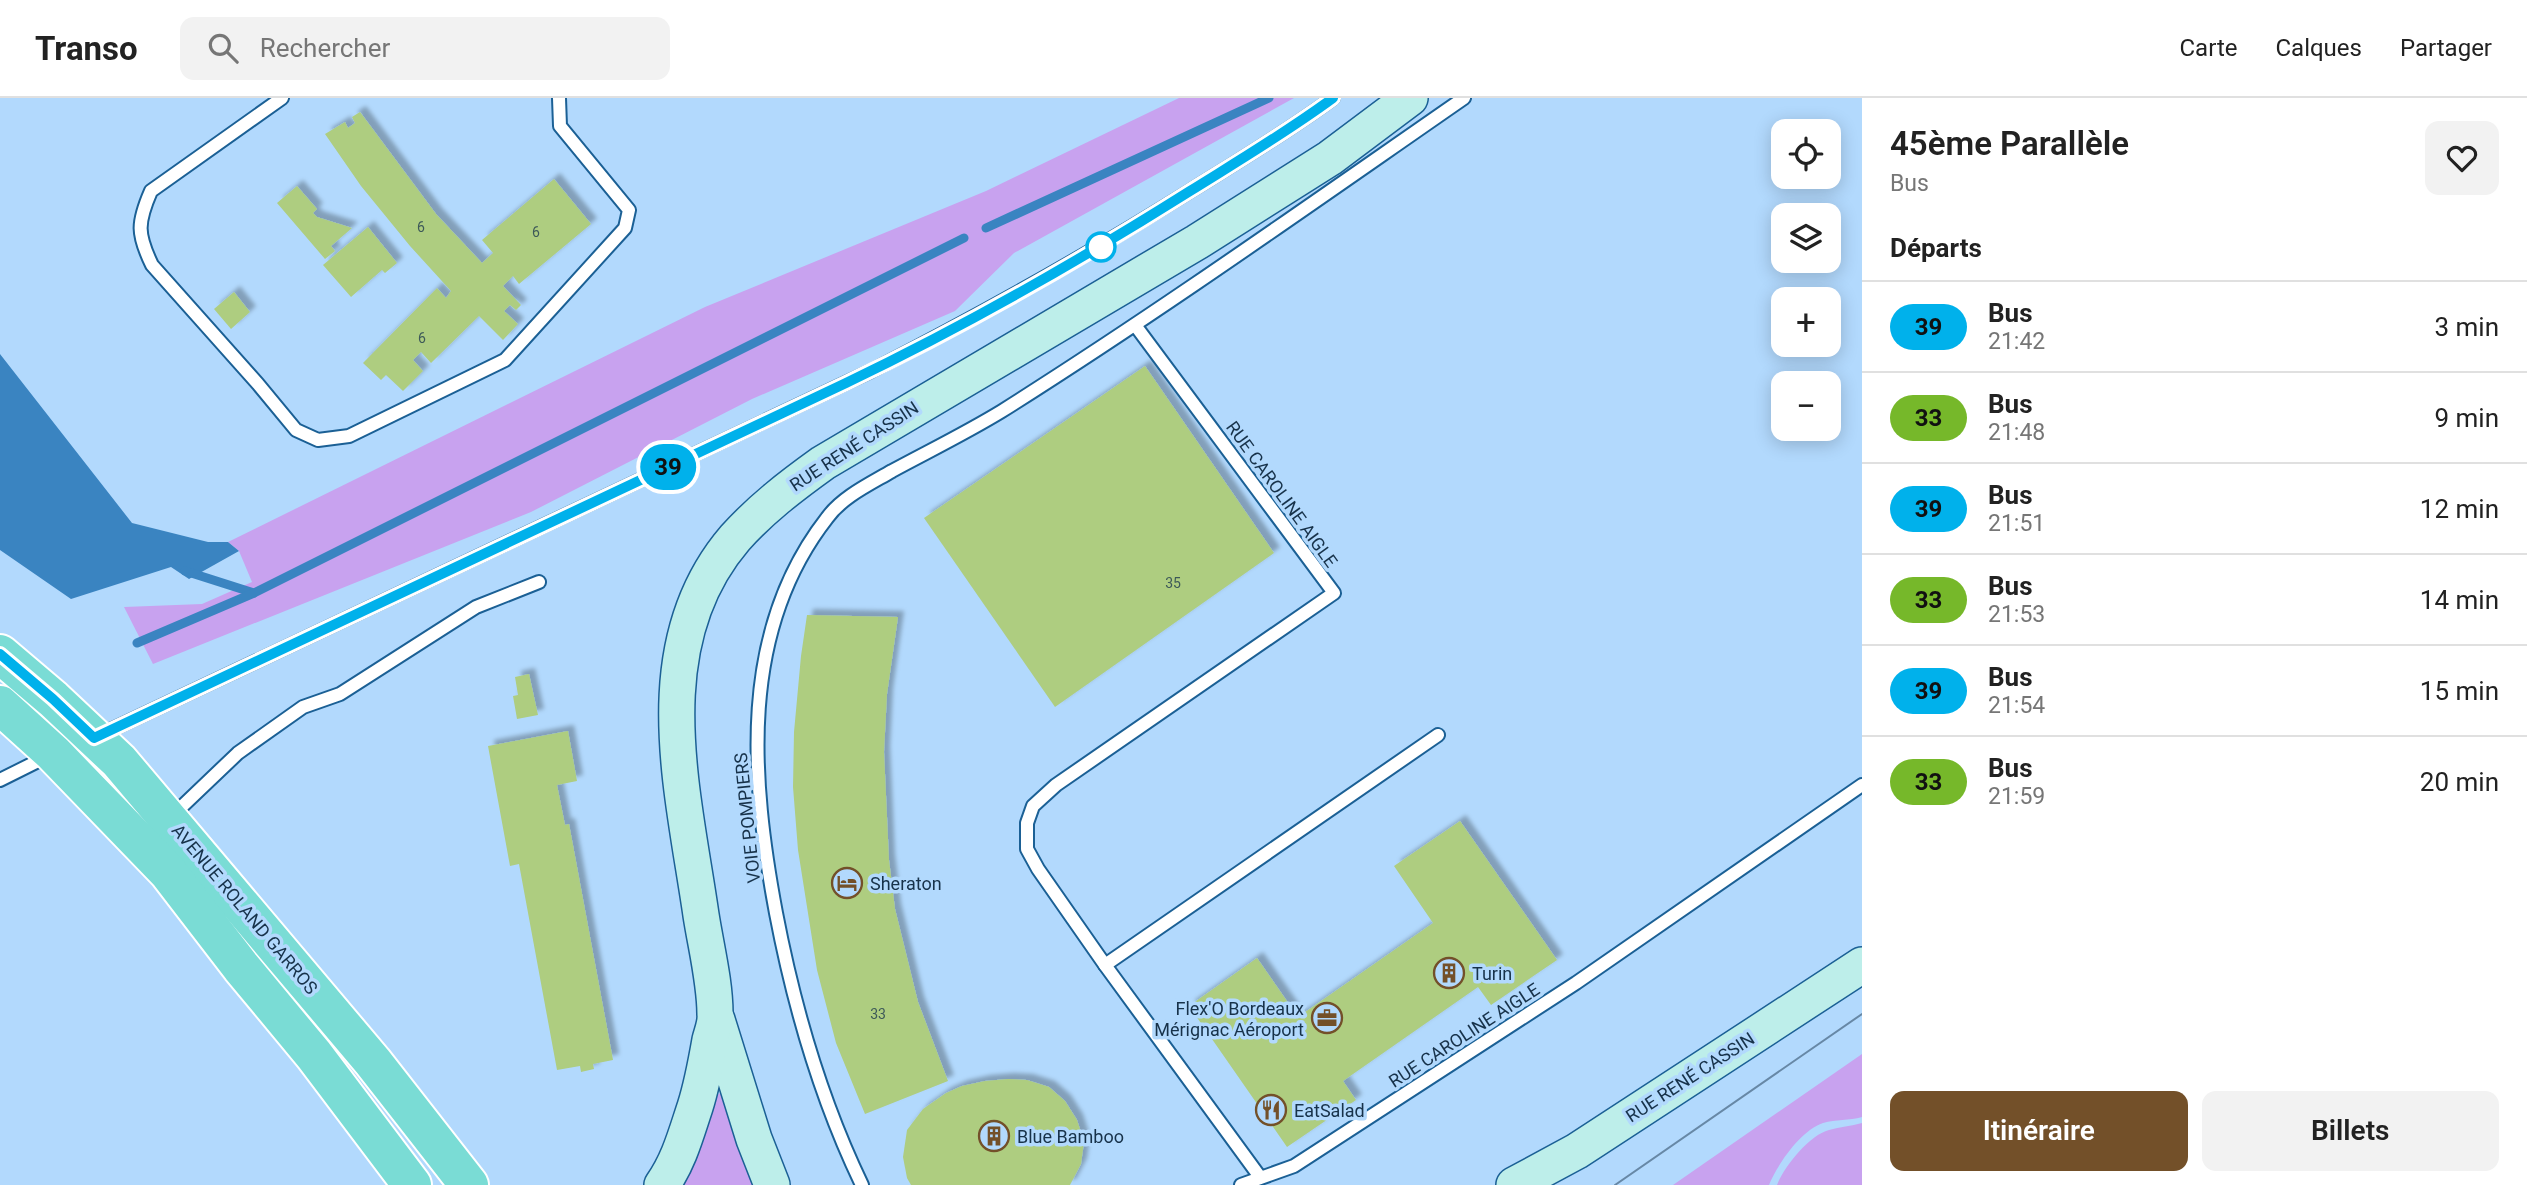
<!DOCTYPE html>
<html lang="fr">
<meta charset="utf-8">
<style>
body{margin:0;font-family:Roboto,sans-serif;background:#f2f2f2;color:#222;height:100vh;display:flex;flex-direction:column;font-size:26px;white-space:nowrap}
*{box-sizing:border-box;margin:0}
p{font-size:23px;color:#767676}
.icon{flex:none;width:38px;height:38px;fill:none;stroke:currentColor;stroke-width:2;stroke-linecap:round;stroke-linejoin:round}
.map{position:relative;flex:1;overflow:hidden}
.sheet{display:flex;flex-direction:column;background:#fff;width:665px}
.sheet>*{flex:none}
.badge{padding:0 14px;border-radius:23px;font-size:24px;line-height:46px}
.controls{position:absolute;left:1771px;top:21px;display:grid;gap:14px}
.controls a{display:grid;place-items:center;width:70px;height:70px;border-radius:14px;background:#fff;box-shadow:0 4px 18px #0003;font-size:35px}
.map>.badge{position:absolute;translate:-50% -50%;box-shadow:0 0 0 4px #fff}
h2{padding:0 28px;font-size:26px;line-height:63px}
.round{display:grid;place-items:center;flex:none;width:74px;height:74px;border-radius:14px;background:#f2f2f2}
.summary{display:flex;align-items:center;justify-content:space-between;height:119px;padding:0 28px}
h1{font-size:33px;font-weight:600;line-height:52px}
.action{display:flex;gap:14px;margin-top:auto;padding:14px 28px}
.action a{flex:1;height:80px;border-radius:14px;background:#735029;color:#fff;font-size:28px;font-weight:600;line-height:80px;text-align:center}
.action a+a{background:#f2f2f2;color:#222}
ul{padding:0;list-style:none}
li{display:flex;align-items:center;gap:21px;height:91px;padding:0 28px;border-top:2px solid #e0e0e0}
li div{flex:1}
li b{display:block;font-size:26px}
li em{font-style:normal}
li .badge{min-width:77px;font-weight:700;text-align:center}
header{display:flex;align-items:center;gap:42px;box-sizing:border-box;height:98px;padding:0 35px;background:#fff;border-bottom:2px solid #e0e0e0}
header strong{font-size:33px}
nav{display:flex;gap:38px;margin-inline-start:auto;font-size:24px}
.search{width:490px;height:63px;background:#f2f2f2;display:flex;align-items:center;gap:18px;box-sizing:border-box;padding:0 24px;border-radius:14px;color:#767676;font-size:26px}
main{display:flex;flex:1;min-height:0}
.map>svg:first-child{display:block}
.green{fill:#c8a2ef}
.water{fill:#3a84c1}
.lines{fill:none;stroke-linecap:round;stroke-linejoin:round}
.stream{stroke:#3a84c1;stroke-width:9}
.building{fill:#aecd80;filter:url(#shadow)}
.lane-casing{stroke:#1b6095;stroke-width:16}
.secondary-casing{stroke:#1b6095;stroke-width:38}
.primary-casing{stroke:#fff;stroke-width:42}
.lane{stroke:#fff;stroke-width:12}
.secondary{stroke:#bdeeea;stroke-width:35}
.primary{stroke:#7adcd5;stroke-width:38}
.tram{stroke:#6788a6;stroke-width:2}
.line-casing{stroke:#fff;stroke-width:16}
.line{stroke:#00b1eb;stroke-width:10}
.stop-dot{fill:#fff;stroke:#00b1eb;stroke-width:3.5}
.labels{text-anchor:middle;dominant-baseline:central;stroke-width:7;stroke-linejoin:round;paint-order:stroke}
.number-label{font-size:14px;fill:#3d5958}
.street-label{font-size:18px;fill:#17324a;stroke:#b2d9fd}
.poi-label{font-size:18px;fill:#17324a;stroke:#b2d9fd;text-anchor:start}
</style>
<header>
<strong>Transo</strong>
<div class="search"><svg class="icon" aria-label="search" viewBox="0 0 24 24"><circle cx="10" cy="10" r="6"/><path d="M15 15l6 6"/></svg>Rechercher</div>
<nav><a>Carte</a><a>Calques</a><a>Partager</a></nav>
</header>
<main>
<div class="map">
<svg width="1862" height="1087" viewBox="0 0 1862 1087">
<defs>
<filter id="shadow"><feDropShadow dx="6" dy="-6" stdDeviation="2" flood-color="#0004"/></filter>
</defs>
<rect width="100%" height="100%" fill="#b2d9fd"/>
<g class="green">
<polygon points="1179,0 1294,0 1014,155 955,213 752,301 531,414 153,566 124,509 202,506 252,484 239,453 228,444 705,209 986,93"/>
<path d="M 1862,956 L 1862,1019 C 1849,1023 1836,1021 1823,1025 C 1801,1032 1777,1067 1769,1087 L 1673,1087 Z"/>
<polygon points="720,995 728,995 762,1087 682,1087 715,999"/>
<path d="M 1862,1025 L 1862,1087 L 1777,1087 C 1784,1069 1809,1037 1829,1032 C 1840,1029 1851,1028 1862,1025 Z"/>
</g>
<polygon class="water" points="0,256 132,425 208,444 228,444 239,453 189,481 171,469 71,501 0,452"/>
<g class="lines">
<g class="stream">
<polyline points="986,130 1269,0"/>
<polyline points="185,473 254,495"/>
<polyline points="137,545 254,495 964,140"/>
</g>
</g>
<g class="building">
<polygon points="360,14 436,116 482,165 493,155 482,142 554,81 591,126 519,186 513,178 503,188 521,207 516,212 510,207 504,213 518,226 503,242 479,218 431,265 421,254 413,262 423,273 403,293 386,277 381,282 363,265 437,190 446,200 451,193 410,148 361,88 325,36 345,24 348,30 355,25 352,19"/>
<polygon points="297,88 317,111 313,115 317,119 352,130 331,148 335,153 325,161 277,105"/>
<polygon points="368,129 397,165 385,175 382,172 351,199 323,167"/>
<polygon points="234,194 250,214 231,231 214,211"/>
<polygon points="1145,268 1274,455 1055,609 924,420"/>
<polygon points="807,517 898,519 887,596 884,654 889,762 895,811 918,904 948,983 865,1016 836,945 817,872 798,752 793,689 794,634 801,558"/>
<polygon points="529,576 538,617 517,621 513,598 518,597 515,579"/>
<polygon points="568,633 577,683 557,687 565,727 569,726 613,962 593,966 594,971 581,974 580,968 557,972 519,766 510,768 488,648"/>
<polygon points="1460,723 1557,862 1491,907 1478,889 1343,983 1356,1002 1287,1049 1189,908 1257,860 1298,919 1433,825 1394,768"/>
<polygon points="1008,981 1027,982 1049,989 1065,1003 1077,1022 1084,1044 1081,1066 1070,1087 911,1087 907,1080 903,1059 907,1032 923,1011 946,995 962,988 985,983"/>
</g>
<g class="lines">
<g class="lane-casing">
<g id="lane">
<path d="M 282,0 L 151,93 C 137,125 137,136 152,167 L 258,286 L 296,332 L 318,342 L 349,338 L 505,262 L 625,130 L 629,112 L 560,28 L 559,0"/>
<polyline points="1135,227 1334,495 1056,687 1033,708 1027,725 1027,751 1038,771 1105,867 1260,1079"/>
<path d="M 100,637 L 871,273 C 980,217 1086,158 1190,93 C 1238,63 1287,34 1333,0"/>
<polyline points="0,682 50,657"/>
<polyline points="172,718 238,655 303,609 340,596 476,509 539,484"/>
<polyline points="1105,867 1438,637"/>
<path d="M 862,1087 C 820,1000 794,909 776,815 C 751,682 738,534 827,420 C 842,399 870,386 892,373 C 929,353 966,335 1002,313 C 1159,214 1311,106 1464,0"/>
<polyline points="1241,1087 1294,1068 1576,885 1862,687"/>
</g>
</g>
<g class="secondary-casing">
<g id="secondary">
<polyline points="717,922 754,1041 772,1087"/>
<path d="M 662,1087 C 679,1063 686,1036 695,1009 C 702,987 706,965 710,942 C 712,934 716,925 715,916 C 715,884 706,849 701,817 C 683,692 643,547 735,440 C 761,411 791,388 823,365 L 1197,144 L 1330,60 L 1410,0"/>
<polyline points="1514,1087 1577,1053 1862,867"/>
</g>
</g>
<g class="primary-casing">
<g id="primary">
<polyline points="0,556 53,601 119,663 373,964 469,1087"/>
<polyline points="0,607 53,655 168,774 241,869 314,957 412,1087"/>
</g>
</g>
<use href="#lane" class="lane"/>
<use href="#secondary" class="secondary"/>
<use href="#primary" class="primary"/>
<polyline class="tram" points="1615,1087 1862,916"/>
</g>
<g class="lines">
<g class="line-casing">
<path id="line" d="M 0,556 L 53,601 L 94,640 L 846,285 C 965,228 1079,163 1190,93 C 1238,63 1287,34 1333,0"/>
</g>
<use href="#line" class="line"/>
</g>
<defs>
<g id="hotel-ring" transform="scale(1.575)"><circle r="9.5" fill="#b2d9fd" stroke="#735029" stroke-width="1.5"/><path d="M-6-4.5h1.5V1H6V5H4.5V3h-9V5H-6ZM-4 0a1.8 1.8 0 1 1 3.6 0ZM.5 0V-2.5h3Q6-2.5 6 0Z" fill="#735029"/></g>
<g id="building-ring" transform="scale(1.575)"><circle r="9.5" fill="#b2d9fd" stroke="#735029" stroke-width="1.5"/><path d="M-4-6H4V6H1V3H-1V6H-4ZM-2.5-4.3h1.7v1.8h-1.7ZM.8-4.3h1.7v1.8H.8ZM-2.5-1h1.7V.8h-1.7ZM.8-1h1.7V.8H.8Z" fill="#735029"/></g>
<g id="office-ring" transform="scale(1.575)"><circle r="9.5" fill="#b2d9fd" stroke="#735029" stroke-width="1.5"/><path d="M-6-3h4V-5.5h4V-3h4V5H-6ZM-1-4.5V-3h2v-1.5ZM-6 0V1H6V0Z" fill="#735029"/></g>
<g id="restaurant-ring" transform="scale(1.575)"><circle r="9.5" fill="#b2d9fd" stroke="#735029" stroke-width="1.5"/><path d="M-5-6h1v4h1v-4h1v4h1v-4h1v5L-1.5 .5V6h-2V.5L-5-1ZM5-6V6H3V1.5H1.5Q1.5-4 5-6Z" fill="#735029"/></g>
</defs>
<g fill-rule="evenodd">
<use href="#hotel-ring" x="847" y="785"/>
<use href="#building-ring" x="1449" y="875"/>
<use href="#office-ring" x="1327" y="920"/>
<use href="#restaurant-ring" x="1271" y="1012"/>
<use href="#building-ring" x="994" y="1038"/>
</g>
<circle class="stop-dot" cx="1101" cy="149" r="14"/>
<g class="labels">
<g class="number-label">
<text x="421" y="129">6</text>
<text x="536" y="134">6</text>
<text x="422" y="240">6</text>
<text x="1173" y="485">35</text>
<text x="878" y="916">33</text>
</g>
<g class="street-label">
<text transform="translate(854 348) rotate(-33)">RUE RENÉ CASSIN</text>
<text transform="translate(1282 396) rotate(54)">RUE CAROLINE AIGLE</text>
<text transform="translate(747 720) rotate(-96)">VOIE POMPIERS</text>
<text transform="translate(245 811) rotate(50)">AVENUE ROLAND GARROS</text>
<text transform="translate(1464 937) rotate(-33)">RUE CAROLINE AIGLE</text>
<text transform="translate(1690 979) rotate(-33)">RUE RENÉ CASSIN</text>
</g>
<g class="poi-label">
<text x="870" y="785">Sheraton</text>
<text x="1472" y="875">Turin</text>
<text x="1304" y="910" text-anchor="end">Flex'O Bordeaux<tspan x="1304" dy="21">Mérignac Aéroport</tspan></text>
<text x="1294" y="1012">EatSalad</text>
<text x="1017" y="1038">Blue Bamboo</text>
</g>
</g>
</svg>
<div class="controls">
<a><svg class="icon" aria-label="locate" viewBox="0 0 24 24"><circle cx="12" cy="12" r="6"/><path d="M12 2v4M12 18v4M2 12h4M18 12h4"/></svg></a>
<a><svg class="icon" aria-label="layers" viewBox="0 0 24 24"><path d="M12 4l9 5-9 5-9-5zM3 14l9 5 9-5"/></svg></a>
<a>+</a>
<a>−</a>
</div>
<b class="badge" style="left:668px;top:369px;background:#00b1eb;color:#111">39</b>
</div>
<section class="sheet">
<div class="summary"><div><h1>45ème Parallèle</h1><p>Bus</p></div><a class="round"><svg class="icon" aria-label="heart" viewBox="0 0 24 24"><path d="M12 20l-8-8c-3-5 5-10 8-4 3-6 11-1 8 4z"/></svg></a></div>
<h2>Départs</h2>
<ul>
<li><span class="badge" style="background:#00b1eb;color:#111">39</span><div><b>Bus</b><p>21:42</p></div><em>3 min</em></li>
<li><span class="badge" style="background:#76b82a;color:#111">33</span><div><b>Bus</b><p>21:48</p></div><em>9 min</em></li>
<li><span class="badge" style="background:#00b1eb;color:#111">39</span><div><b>Bus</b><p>21:51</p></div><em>12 min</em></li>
<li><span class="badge" style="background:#76b82a;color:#111">33</span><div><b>Bus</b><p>21:53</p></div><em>14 min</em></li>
<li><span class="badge" style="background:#00b1eb;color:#111">39</span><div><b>Bus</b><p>21:54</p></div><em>15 min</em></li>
<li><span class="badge" style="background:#76b82a;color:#111">33</span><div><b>Bus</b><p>21:59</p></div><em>20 min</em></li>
</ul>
<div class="action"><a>Itinéraire</a><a>Billets</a></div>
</section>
</main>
